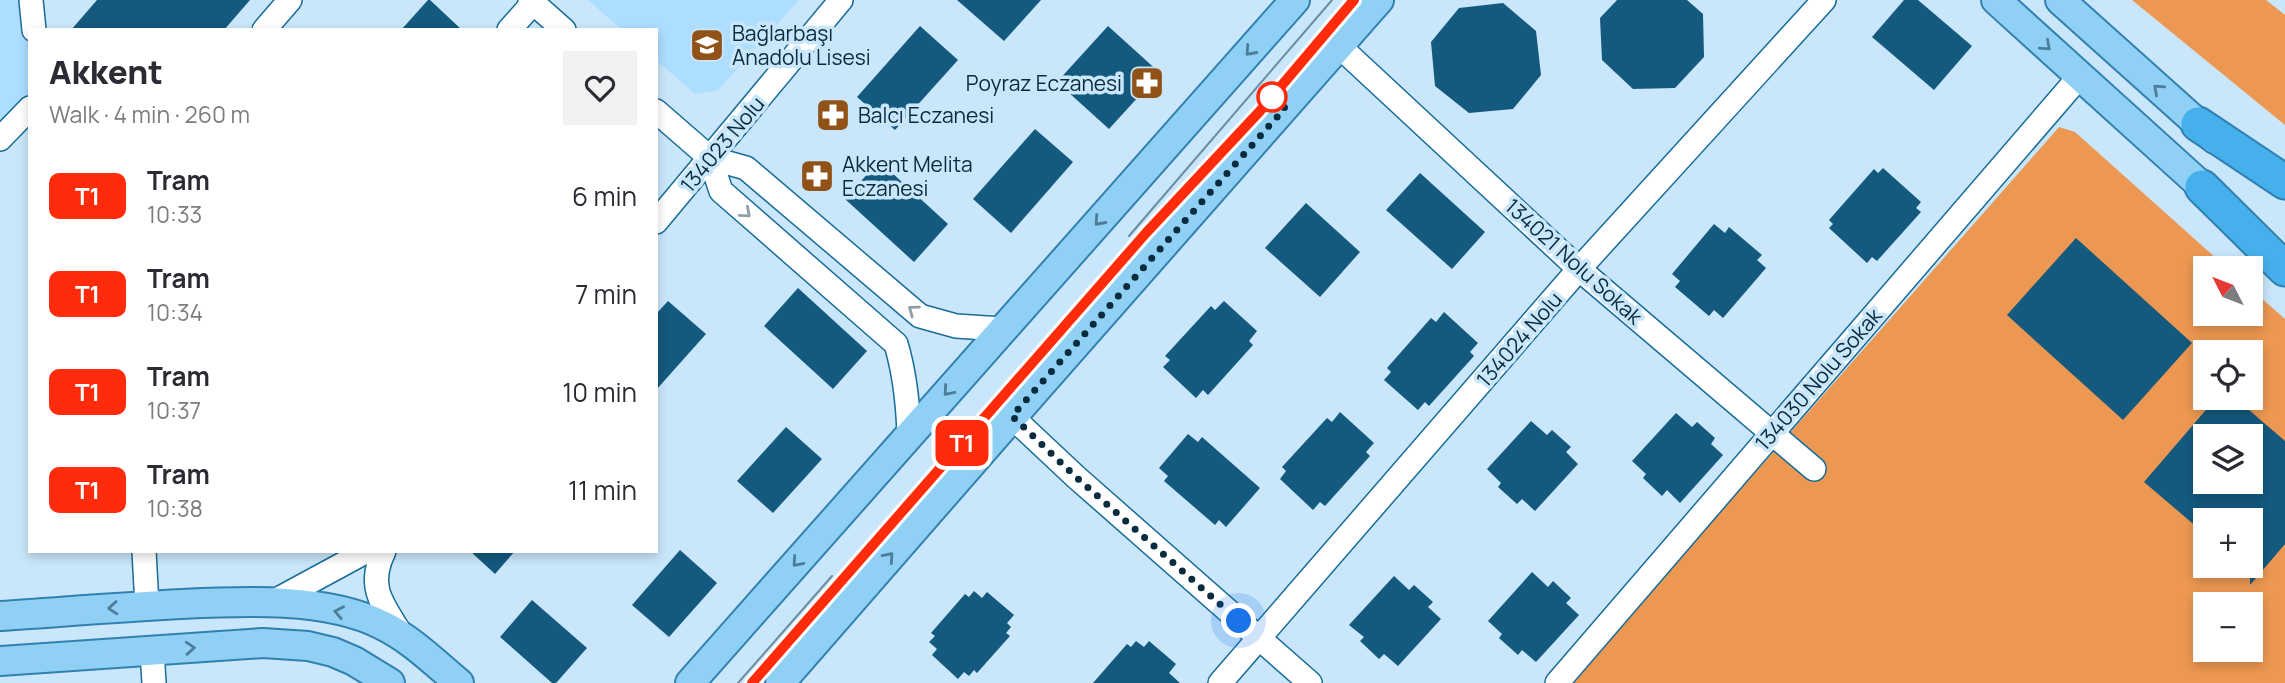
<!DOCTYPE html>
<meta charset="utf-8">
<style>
body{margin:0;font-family:Manrope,sans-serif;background:#f2f2f3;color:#2b2b33;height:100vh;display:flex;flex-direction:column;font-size:26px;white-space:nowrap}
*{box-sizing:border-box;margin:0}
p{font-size:23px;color:#7c7c81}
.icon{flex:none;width:38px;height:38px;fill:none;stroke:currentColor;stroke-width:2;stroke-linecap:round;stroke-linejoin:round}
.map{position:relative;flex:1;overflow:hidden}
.side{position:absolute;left:28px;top:28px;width:630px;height:525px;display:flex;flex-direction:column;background:#fff;border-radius:0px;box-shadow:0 4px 10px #0003}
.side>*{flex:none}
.badge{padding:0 14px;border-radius:10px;font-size:24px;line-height:46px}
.needle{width:46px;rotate:312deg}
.tools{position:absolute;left:2193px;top:256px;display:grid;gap:14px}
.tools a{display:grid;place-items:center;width:70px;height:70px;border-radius:0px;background:#fff;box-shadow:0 4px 10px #0003;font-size:35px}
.you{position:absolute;width:35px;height:35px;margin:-18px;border:5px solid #fff;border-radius:50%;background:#1a73e8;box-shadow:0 0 0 10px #1a73e833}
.map>.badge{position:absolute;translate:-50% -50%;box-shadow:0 0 0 4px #fff}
.round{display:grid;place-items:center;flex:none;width:74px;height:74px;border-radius:0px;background:#f2f2f3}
.head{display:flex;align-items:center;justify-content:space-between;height:119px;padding:0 21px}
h1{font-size:33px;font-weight:800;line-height:52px}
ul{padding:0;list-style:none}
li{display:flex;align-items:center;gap:21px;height:98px;padding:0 21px}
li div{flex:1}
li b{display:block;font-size:26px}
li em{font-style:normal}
li .badge{min-width:77px;font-weight:700;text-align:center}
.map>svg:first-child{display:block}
.built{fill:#addeff}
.green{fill:#ed9852;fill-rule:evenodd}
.building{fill:#14597e;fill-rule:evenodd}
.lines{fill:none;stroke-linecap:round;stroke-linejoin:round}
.minor-casing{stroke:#176c99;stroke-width:26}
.major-casing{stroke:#3181b0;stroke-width:32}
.highway-casing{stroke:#3181b0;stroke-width:37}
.minor{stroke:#fff;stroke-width:23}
.major{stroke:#90d0f4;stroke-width:28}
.highway{stroke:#46b0ed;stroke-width:33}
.tram{stroke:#6c8c9f;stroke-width:2}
.oneway{stroke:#4c7e99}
.oneway2{stroke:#90a0a8}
.line-casing{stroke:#fff;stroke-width:16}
.line{stroke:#ff2b0a;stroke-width:10}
.walk{stroke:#092b3e;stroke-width:7;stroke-dasharray:0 12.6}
.stop-dot{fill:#fff;stroke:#ff2b0a;stroke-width:3.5}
.labels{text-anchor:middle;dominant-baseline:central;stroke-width:7;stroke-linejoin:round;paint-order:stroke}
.poi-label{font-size:21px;fill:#092b3e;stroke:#c9e6fa;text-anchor:start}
.street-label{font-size:21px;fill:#092b3e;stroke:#c9e6fa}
</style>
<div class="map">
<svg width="2285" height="683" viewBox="0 0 2285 683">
<rect width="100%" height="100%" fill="#c9e6fa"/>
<g class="built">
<polygon points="0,0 27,0 30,43 30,100 0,133"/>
<polygon points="588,0 799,0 718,90 695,94 656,60 656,30 622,30"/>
</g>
<g class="green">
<polygon points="2132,0 2266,0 2285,15 2285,125"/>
<path d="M 2059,127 L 2075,132 L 2227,268 L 2205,268 L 2205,313 L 2250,313 L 2251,289 L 2285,319 L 2285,683 L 1570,683 ZM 2205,352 L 2250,352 L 2250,397 L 2205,397 ZM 2205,436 L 2250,436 L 2250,481 L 2205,481 ZM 2205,520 L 2250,520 L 2250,565 L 2205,565 ZM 2205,604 L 2250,604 L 2250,649 L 2205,649 Z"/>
</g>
<g class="building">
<polygon points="97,0 250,0 224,30 71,30"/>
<polygon points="428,0 430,0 462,30 401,30"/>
<polygon points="957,0 1041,0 1004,41"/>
<polygon points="1617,0 1687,0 1703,14 1704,57 1675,88 1633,89 1602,60 1600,18"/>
<polygon points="1904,0 1918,0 1972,46 1934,90 1872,37"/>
<polygon points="1503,3 1536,31 1541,75 1513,109 1469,113 1435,86 1431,42 1459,8"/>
<polygon points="920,26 958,60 895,130 857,97"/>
<polygon points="1108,26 1160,73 1109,129 1057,82"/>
<polygon points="1035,129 1073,162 1011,233 973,199"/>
<polygon points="879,161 948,224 914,262 845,199"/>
<polygon points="1883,168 1921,202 1916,208 1921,212 1877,261 1872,257 1867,263 1829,228 1833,224 1829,220 1874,169 1878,173"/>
<polygon points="1420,173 1485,232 1452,269 1386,210"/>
<polygon points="1306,203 1360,252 1320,297 1265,248"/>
<polygon points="1714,224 1725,233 1729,227 1762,255 1757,260 1766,268 1723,318 1714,310 1709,316 1675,287 1680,281 1672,274"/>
<polygon points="2076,238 2192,343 2123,420 2007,315"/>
<polygon points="798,288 867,351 833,389 764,326"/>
<polygon points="668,301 706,334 656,390 656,314"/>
<polygon points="1224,301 1257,331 1249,341 1253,345 1208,395 1203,390 1196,398 1163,367 1170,360 1165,356 1211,306 1215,310"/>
<polygon points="1444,312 1478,343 1470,352 1474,356 1429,406 1425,402 1418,410 1384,380 1391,372 1387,368 1431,318 1436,322"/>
<path d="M 2217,397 L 2234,397 L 2285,441 L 2285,544 L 2250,585 L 2250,520 L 2205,520 L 2205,534 L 2144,482 ZM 2205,436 L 2250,436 L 2250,481 L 2205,481 Z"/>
<polygon points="1340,412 1374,443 1366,452 1370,456 1325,506 1320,502 1313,510 1280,479 1286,471 1282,467 1327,418 1332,422"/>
<polygon points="1676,413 1692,427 1697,422 1715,438 1711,444 1723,455 1680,503 1667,490 1662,496 1643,478 1646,474 1632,461"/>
<polygon points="1531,421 1547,435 1552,430 1571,447 1566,452 1578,464 1535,511 1522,499 1517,504 1498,487 1501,483 1487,469"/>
<polygon points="786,427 822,459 773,513 737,481"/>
<polygon points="1188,434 1198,442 1202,437 1260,488 1226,527 1219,520 1215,525 1164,481 1168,476 1159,468"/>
<polygon points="680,550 717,583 669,637 632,605"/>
<polygon points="470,551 515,551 495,574"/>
<polygon points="1532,572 1548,587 1553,581 1571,598 1566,603 1579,615 1536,662 1522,650 1518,655 1499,638 1502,634 1488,621"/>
<polygon points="1394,576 1409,590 1414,585 1433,602 1428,607 1441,619 1398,666 1384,654 1379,659 1360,641 1364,637 1349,625"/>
<polygon points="974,591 982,598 987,592 1014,615 1007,623 1011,627 1006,633 1010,636 977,673 974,670 969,676 964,672 958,679 932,655 937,649 929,642 935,636 931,633 965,594 969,597"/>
<polygon points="532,600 587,648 556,683 552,683 500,637"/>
<polygon points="1136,641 1144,647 1149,641 1176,664 1169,673 1180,683 1093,683 1127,644 1131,647"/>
</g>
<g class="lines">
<g class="minor-casing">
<g id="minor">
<polyline points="31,0 34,30"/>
<polyline points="530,0 564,30"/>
<polyline points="264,30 290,0"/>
<polyline points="509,30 533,3"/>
<polyline points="1339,46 1579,269 1814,469"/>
<polyline points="656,111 710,158 746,168 920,316 956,326 1002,329"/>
<polyline points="0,139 30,108"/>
<path d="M 710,158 L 721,191 L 896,344 C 905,374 908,403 909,435"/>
<polyline points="656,222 841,0"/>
<polyline points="1012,417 1076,477 1310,683"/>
<polyline points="144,551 147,606"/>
<path d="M 384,551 C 366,588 383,604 402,636"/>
<polyline points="271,603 367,551"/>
<polyline points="152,650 154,683"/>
<polyline points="1220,683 1579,269 1824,0"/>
<polyline points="1557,683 2080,76"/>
</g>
</g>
<g class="major-casing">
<g id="major">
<polyline points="1996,0 2217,200"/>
<polyline points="2060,0 2215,139"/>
<path d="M 0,616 C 61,612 121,607 182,604 C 243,601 327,597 382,625 C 411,639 435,663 459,683"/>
<polyline points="0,661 263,643 308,646 333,652 354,661 390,683"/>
<polyline points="690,683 1295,0"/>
<polyline points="780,683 1012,417 1379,0"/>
</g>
</g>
<g class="highway-casing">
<g id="highway">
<polyline points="2198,124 2285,182"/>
<polyline points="2202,187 2285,269"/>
</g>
</g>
<use href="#minor" class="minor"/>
<use href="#major" class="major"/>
<use href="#highway" class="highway"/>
<g class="tram">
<polyline points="1129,236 1332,0"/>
<polyline points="738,683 832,576"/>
<path d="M 752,683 L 1145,233 C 1218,159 1289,82 1354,0"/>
</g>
</g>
<defs><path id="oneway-chevron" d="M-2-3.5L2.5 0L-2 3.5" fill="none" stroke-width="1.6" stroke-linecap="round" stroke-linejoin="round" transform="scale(1.75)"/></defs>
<g class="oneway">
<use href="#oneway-chevron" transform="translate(2046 46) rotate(42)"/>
<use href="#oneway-chevron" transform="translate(1250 51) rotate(132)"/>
<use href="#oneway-chevron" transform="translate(2158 89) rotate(-138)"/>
<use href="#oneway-chevron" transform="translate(1099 221) rotate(132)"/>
<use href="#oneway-chevron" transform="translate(948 391) rotate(131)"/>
<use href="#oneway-chevron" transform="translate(889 557) rotate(-49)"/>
<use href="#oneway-chevron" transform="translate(797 562) rotate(131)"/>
<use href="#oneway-chevron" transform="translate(113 608) rotate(176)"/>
<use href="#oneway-chevron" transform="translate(339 612) rotate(-169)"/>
<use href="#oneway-chevron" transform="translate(190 648) rotate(-4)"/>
</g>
<g class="oneway2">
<use href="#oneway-chevron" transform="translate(746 213) rotate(41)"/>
<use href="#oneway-chevron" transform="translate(913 310) rotate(-144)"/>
</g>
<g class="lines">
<g class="line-casing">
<polyline id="line" points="752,683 1146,233 1260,111 1354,0"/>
</g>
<use href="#line" class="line"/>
<polyline class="walk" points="1239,621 1076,477 1012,416 1285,108 1272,97"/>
</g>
<defs>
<g id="school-square" transform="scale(1.75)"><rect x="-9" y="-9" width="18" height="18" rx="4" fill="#915218" stroke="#c9e6fa"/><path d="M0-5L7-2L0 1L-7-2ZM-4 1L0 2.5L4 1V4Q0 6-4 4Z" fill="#fff"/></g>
<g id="pharmacy-square" transform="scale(1.75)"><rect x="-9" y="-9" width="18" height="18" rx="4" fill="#915218" stroke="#c9e6fa"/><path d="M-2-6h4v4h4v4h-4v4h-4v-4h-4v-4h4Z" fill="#fff"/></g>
</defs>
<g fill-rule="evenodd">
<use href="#school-square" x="707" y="45"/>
<use href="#pharmacy-square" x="1147" y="83"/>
<use href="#pharmacy-square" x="833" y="115"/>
<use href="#pharmacy-square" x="817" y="176"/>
</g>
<circle class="stop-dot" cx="1272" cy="97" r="14"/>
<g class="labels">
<g class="poi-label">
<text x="732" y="33">Bağlarbaşı<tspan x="732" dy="24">Anadolu Lisesi</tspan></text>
<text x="1122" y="83" text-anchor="end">Poyraz Eczanesi</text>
<text x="858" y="115">Balcı Eczanesi</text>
<text x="842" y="164">Akkent Melita<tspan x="842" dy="24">Eczanesi</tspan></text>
</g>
<g class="street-label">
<text transform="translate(722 144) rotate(-50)">134023 Nolu</text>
<text transform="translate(1574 261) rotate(42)">134021 Nolu Sokak</text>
<text transform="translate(1519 339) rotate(-49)">134024 Nolu</text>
<text transform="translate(1818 379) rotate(-49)">134030 Nolu Sokak</text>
</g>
</g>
</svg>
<div class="tools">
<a><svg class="needle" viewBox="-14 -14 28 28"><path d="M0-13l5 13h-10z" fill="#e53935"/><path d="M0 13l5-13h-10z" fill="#7c7c81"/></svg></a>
<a><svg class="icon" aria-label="locate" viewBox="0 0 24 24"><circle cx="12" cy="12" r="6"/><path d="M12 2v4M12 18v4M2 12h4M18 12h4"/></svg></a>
<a><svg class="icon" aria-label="layers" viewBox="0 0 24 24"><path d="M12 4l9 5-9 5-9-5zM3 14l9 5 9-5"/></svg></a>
<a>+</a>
<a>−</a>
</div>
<div class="you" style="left:1239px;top:621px"></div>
<b class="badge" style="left:962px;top:443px;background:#ff2b0a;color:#fff">T1</b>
<section class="side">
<div class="head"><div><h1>Akkent</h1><p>Walk · 4 min · 260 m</p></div><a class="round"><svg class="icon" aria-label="heart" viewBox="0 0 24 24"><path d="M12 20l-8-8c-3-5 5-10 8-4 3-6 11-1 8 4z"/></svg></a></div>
<ul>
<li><span class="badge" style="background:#ff2b0a;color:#fff">T1</span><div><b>Tram</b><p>10:33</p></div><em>6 min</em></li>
<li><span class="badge" style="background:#ff2b0a;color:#fff">T1</span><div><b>Tram</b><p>10:34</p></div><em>7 min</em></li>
<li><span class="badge" style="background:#ff2b0a;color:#fff">T1</span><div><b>Tram</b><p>10:37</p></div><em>10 min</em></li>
<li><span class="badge" style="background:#ff2b0a;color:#fff">T1</span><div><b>Tram</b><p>10:38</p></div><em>11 min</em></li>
</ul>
</section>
</div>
